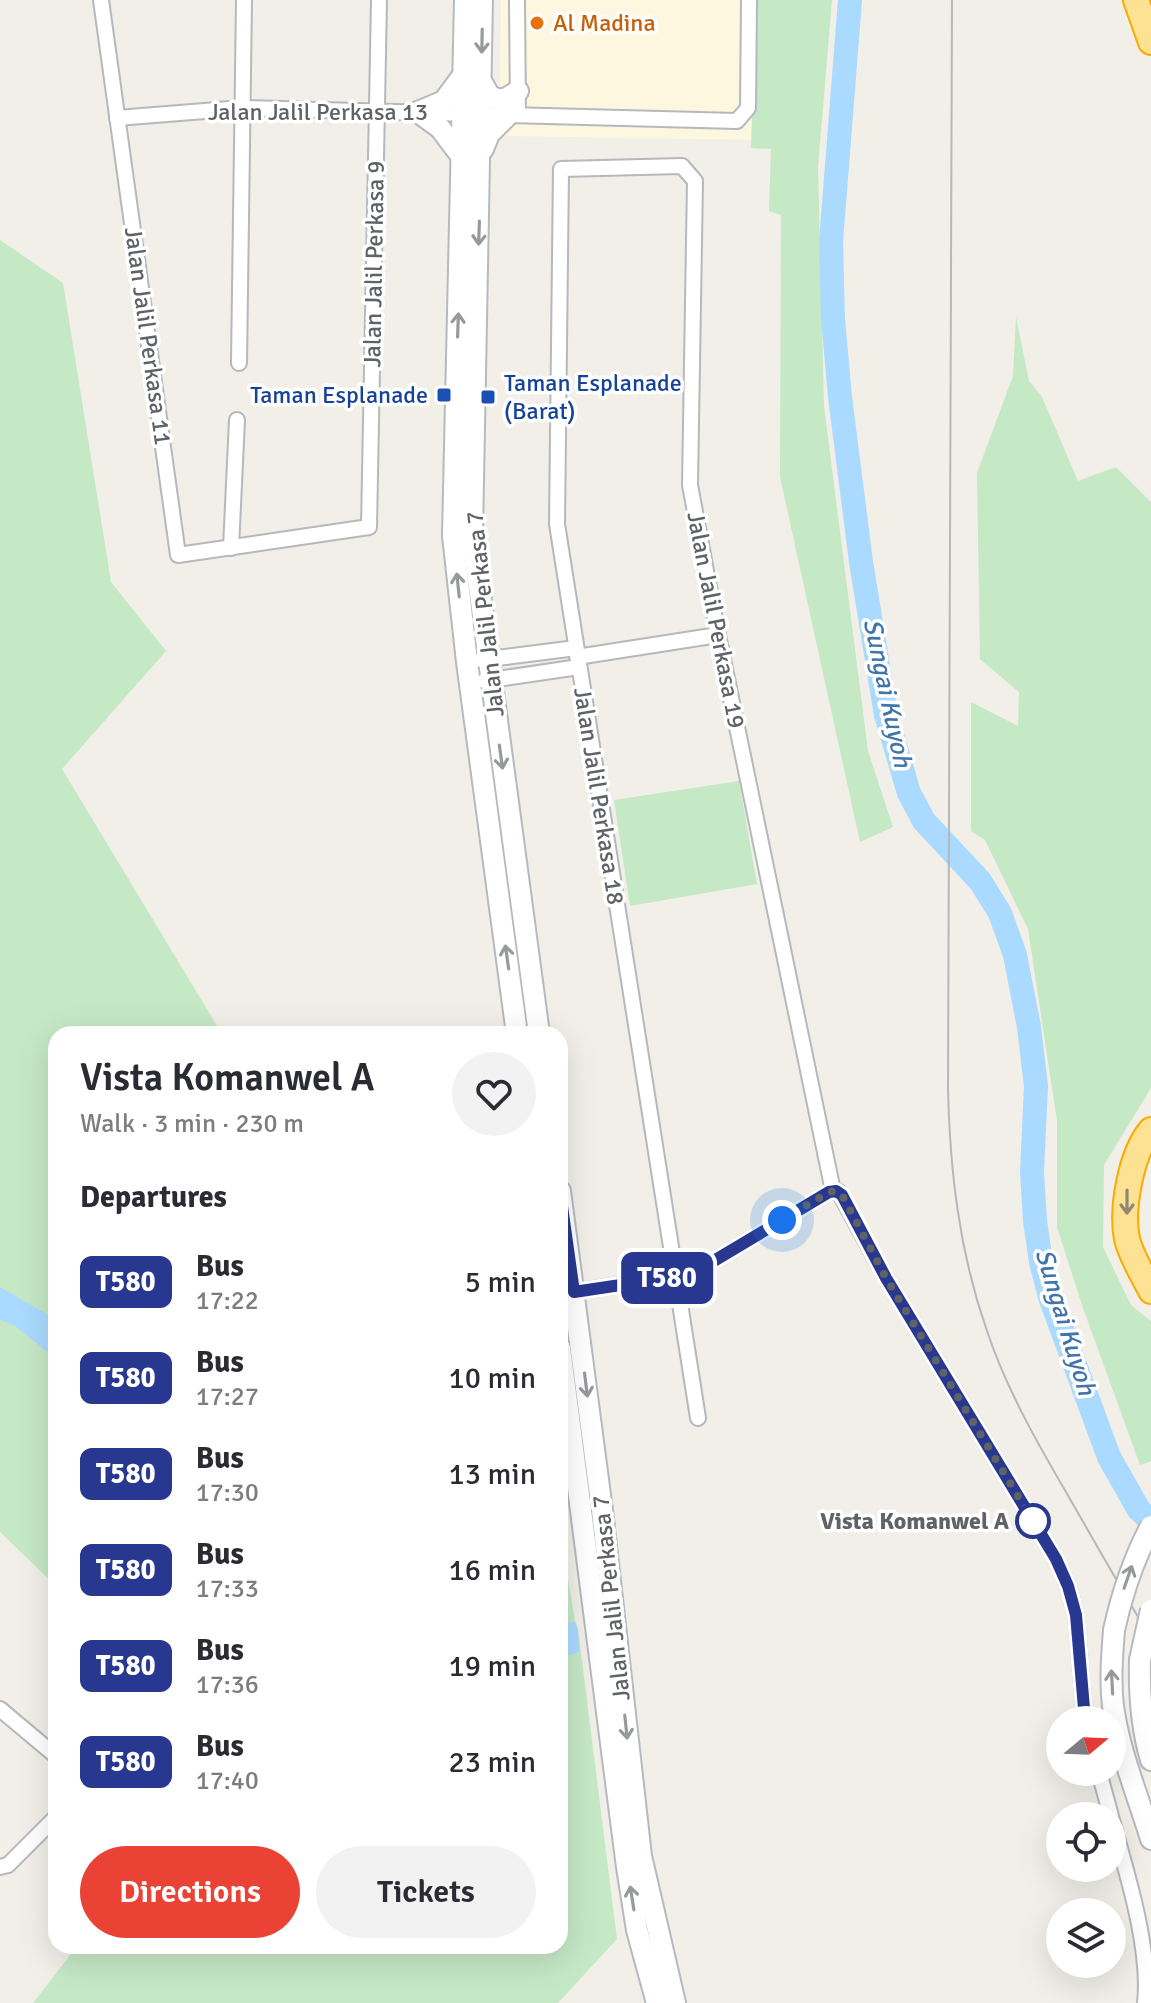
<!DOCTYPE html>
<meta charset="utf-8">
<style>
body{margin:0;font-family:Signika,sans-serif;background:#f2f2f3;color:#2b2b33;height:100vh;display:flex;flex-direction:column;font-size:30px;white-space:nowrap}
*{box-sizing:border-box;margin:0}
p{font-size:26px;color:#7c7c81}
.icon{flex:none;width:44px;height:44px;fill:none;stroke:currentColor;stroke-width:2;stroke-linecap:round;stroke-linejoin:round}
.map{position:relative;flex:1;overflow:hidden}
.panel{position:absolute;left:48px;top:1026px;width:520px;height:928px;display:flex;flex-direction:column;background:#fff;border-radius:24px;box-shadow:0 8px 32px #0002}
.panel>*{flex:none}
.badge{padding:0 16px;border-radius:12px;font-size:28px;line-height:52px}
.needle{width:52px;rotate:71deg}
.controls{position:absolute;left:1046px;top:1706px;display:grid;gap:16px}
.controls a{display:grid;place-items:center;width:80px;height:80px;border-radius:50%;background:#fff;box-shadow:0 8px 32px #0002;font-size:40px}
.you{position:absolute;width:40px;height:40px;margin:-20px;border:6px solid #fff;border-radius:50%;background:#1a73e8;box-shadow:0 0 0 12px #1a73e833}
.map>.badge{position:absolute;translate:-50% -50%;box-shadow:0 0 0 4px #fff}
h2{padding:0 32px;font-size:30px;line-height:72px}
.round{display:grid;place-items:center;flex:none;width:84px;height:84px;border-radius:42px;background:#f2f2f3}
.headline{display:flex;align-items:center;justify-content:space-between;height:136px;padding:0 32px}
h1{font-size:38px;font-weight:600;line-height:60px}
.button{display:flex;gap:16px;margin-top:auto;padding:16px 32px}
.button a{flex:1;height:92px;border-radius:48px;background:#ea4335;color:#fff;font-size:32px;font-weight:600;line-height:92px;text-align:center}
.button a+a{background:#f2f2f3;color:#2b2b33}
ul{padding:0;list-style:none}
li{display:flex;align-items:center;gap:24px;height:96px;padding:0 32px}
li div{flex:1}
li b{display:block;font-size:30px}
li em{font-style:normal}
li .badge{min-width:88px;font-weight:700;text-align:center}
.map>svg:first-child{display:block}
.commercial{fill:#fef7e0}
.green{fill:#c5e8c5}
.water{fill:#aadaff}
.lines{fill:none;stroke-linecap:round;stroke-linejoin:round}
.river{stroke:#aadaff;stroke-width:24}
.street-casing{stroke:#b5b8bc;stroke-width:18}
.secondary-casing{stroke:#b6babf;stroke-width:24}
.highway-casing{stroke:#f9ab00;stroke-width:28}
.street{stroke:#fff;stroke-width:14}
.secondary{stroke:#fff;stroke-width:20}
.highway{stroke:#fde293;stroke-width:24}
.tram{stroke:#b6b7b8;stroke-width:2}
.secondary-bridge-casing{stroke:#b6babf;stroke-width:24;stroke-linecap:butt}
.secondary-bridge{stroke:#fff;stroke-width:20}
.oneway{stroke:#979a9d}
.oneway2{stroke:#8e8975}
.line-casing{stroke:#fff;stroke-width:18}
.line{stroke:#283890;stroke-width:12}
.walk{stroke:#5f6368;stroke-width:8;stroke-dasharray:0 14.4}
.food-dot{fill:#e8710a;stroke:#fff;stroke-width:3}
.transit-dot{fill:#1a4fb4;stroke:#fff;stroke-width:3}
.stop-dot{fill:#fff;stroke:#283890;stroke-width:4}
.labels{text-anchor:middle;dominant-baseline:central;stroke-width:7;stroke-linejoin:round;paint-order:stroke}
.food-label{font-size:24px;fill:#c56008;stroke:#fff;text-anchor:start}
.street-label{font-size:24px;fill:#5f6368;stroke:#fff}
.transit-label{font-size:24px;fill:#164399;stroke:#fff;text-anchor:start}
.stop-label{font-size:24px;font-weight:bold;fill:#5f6368;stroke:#fff;text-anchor:end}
.water-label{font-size:26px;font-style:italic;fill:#4174aa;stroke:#fff}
</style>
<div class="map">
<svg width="1151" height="2003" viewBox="0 0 1151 2003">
<rect width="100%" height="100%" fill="#f1efe8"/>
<polygon class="commercial" points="501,0 764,0 763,140 500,136"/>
<g class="green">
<polygon points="755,0 832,0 818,167 824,406 868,751 893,827 860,842 780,477 781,215 769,211 771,149 751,148"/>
<polygon points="0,240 63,283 111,582 166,651 62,769 222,1034 56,1034 56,1586 0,1532"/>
<polygon points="1016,317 1029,381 1042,397 1078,481 1116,467 1151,502 1151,1088 1104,1165 1103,1247 1131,1305 1151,1321 1151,1461 1140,1465 1083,1308 1057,1227 1057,1121 1028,929 985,840 971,831 971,702 1018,726 1019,692 980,659 977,473 1013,376"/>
<polygon points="739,781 757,884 630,906 614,800"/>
<polygon points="560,1530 575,1621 578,1629 617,1939 558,2003 33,2003 77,1946 560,1946"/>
</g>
<g class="water">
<polygon points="0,1287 45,1313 56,1323 56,1359 15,1326 0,1320"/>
<polygon points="575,1622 578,1629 579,1652 560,1658 560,1623"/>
</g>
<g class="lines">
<polyline class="river" points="850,0 831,242 833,319 840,397 861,562 886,715 909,793 924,821 980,881 1000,913 1015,955 1029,1027 1036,1086 1032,1172 1035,1221 1041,1262 1050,1297 1109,1457 1139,1510 1151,1521"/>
<g class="street-casing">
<g id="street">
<polyline points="101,0 178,555 369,527 379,0"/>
<polyline points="517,0 518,115"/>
<polyline points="117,118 242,108 737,121 748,108 749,0"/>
<polyline points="239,363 244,0"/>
<polyline points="231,548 237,420"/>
<polyline points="577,657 718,635"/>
<polyline points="481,660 576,648"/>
<polyline points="484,681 579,667"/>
<polyline points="560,1294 674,1277 712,1262 829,1192 839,1192 886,1278 1056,1559 1068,1586 1076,1615 1085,1720"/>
<polyline points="698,1418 557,524 561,169 682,166 695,181 690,485 718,635 833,1191"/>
<polyline points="0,1709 56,1756"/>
<polyline points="1099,1772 1111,1816"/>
<path d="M 1112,1820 C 1127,1873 1151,1950 1145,2003"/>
<polyline points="0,1867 8,1865 56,1817"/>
</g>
</g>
<g class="secondary-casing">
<g id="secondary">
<polyline points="465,0 453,536 467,662 517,1034"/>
<polyline points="482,0 472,534 539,1034"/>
<polyline points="481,81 489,95 498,100 507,98 518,91"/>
<polyline points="418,112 440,128 462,157"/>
<polyline points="418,112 444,101 464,74"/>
<polyline points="483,149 489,134 508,115"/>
<polyline points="560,1191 602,1510 641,1856 675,2003"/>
<polyline points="560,1348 627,1867 637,1930 657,2003"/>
<path d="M 1114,1630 C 1112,1656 1110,1681 1113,1706 C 1119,1751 1138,1796 1151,1839"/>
<path d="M 1140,1660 C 1139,1695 1141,1726 1151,1760"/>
</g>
</g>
<g class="highway-casing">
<g id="highway">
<polyline points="1136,0 1151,42"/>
<path d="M 1151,1130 C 1131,1153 1121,1209 1127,1239 C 1131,1256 1143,1275 1151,1291"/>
</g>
</g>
<use href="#street" class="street"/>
<use href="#secondary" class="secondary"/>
<use href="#highway" class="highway"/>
<path class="tram" d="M 952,0 L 948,1089 C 950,1171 959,1250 986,1328 C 1005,1386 1035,1439 1066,1492 C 1094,1541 1122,1590 1151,1639"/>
<g class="secondary-bridge-casing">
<g id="secondary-bridge">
<path d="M 1114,1630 C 1122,1594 1133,1560 1151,1526"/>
<polyline points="1140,1660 1151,1610"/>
</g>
</g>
<use href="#secondary-bridge" class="secondary-bridge"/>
</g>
<defs><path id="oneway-shaft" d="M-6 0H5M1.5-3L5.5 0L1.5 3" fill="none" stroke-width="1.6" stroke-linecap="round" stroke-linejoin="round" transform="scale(2)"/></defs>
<g class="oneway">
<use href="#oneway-shaft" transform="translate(482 41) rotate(91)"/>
<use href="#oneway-shaft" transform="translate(479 233) rotate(92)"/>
<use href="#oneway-shaft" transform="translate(458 325) rotate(-88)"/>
<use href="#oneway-shaft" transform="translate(458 585) rotate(-96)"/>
<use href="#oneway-shaft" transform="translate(501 757) rotate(82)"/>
<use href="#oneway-shaft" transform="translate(507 957) rotate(-98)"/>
<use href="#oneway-shaft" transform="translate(586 1385) rotate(83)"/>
<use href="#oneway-shaft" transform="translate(1128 1577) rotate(-71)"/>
<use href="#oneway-shaft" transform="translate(1112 1682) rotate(-93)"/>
<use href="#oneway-shaft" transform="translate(626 1727) rotate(84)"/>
<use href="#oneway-shaft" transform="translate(632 1898) rotate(-99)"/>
</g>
<use class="oneway2" href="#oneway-shaft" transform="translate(1127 1202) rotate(90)"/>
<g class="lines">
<g class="line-casing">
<polyline id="line" points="560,1192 574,1292 674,1277 712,1262 829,1192 836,1191 842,1195 886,1278 1056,1559 1068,1586 1076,1615 1085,1720"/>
</g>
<use href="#line" class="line"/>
<polyline class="walk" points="782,1220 829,1192 836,1191 842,1195 886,1278 1033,1521"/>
</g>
<circle class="food-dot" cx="537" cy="23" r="8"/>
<g class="transit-dot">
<rect x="436" y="387" width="16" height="16" rx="4"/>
<rect x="480" y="389" width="16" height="16" rx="4"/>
</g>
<circle class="stop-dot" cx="1033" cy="1521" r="16"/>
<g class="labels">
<g class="food-label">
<text x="553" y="23">Al Madina</text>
</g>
<g class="street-label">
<text x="318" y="112">Jalan Jalil Perkasa 13</text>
<text transform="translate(374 264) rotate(-89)">Jalan Jalil Perkasa 9</text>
<text transform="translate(148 336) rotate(82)">Jalan Jalil Perkasa 11</text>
<text transform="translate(485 614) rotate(-96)">Jalan Jalil Perkasa 7</text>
<text transform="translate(716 620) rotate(79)">Jalan Jalil Perkasa 19</text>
<text transform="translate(599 796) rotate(81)">Jalan Jalil Perkasa 18</text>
<text transform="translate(611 1598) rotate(-96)">Jalan Jalil Perkasa 7</text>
</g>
<g class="transit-label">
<text x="504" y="383">Taman Esplanade<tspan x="504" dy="28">(Barat)</tspan></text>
<text x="428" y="395" text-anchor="end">Taman Esplanade</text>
</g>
<g class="stop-label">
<text x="1009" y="1521">Vista Komanwel A</text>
</g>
<g class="water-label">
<text transform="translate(887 693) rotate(78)">Sungai Kuyoh</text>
<text transform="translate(1065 1322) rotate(73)">Sungai Kuyoh</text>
</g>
</g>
</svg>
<div class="controls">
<a><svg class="needle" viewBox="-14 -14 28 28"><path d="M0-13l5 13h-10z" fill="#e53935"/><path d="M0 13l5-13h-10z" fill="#7c7c81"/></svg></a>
<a><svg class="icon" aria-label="locate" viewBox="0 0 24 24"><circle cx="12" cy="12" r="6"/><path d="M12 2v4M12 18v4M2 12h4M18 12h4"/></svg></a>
<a><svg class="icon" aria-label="layers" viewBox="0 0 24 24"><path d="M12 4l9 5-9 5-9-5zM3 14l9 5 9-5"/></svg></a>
</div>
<div class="you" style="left:782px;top:1220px"></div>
<b class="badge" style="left:667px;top:1278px;background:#283890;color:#fff">T580</b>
<section class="panel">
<div class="headline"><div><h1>Vista Komanwel A</h1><p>Walk · 3 min · 230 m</p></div><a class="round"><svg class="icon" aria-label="heart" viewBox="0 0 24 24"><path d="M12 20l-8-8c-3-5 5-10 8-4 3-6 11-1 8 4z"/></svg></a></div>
<h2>Departures</h2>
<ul>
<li><span class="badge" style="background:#283890;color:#fff">T580</span><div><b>Bus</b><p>17:22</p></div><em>5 min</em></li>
<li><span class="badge" style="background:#283890;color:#fff">T580</span><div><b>Bus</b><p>17:27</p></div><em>10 min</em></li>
<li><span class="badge" style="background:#283890;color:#fff">T580</span><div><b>Bus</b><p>17:30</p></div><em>13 min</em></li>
<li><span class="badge" style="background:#283890;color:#fff">T580</span><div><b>Bus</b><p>17:33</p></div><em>16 min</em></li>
<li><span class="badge" style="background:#283890;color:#fff">T580</span><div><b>Bus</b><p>17:36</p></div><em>19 min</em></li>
<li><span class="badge" style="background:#283890;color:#fff">T580</span><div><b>Bus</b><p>17:40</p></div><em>23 min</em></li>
</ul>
<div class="button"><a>Directions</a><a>Tickets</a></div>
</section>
</div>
